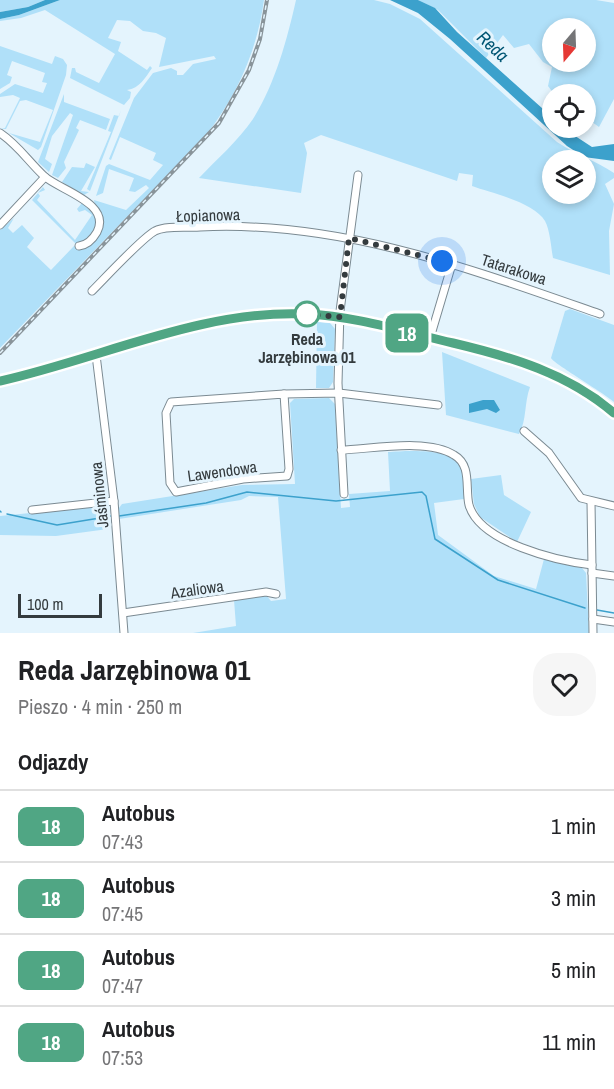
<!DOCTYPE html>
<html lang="pl">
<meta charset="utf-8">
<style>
body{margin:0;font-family:"Archivo Narrow",sans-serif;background:#f6f6f6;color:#202124;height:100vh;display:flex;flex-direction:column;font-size:22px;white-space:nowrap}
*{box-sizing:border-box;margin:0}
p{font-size:20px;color:#757577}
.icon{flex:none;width:33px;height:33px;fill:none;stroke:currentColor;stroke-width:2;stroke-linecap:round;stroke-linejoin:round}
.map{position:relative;height:633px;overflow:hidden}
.side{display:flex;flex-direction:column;background:#fff;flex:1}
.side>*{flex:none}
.badge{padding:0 12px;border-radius:9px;font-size:21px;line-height:39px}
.needle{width:39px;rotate:199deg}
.fabs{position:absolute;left:542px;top:18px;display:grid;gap:12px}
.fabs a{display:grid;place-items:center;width:54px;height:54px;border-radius:50%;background:#fff;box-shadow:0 3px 9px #0003;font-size:30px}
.scale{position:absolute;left:18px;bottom:15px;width:84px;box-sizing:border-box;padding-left:6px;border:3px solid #343b3e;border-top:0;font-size:16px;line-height:21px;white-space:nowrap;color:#343b3e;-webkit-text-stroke:4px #e4f4fd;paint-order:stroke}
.you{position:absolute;width:30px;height:30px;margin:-15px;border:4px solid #fff;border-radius:50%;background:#1a73e8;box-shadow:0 0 0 9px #1a73e833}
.map>.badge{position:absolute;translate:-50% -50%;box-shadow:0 0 0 3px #fff}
h2{padding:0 18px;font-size:22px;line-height:54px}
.round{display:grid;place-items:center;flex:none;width:63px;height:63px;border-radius:24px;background:#f6f6f6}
.head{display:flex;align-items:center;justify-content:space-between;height:102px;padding:0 18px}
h1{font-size:28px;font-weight:800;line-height:45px}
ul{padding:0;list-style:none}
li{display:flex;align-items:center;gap:18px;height:72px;padding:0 18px;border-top:2px solid #e0e0e0}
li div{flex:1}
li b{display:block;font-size:22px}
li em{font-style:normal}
li .badge{min-width:66px;font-weight:700;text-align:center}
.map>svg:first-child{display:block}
.green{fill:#b0e0f9;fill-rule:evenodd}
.water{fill:#3ca1cc}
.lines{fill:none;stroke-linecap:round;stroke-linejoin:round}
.stream{stroke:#3ca1cc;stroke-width:1.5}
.minor-casing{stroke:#7b8a92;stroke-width:9}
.minor{stroke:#fff;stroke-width:7}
.rail-casing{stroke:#89949a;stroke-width:4}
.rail{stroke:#e4f4fd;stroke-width:1.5;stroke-dasharray:4.5;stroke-linecap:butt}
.line-casing{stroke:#fff;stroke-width:14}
.line{stroke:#50a684;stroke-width:9}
.walk{stroke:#343b3e;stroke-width:6;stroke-dasharray:0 10.8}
.stop-dot{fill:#fff;stroke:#50a684;stroke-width:3}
.labels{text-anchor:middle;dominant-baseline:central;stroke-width:6;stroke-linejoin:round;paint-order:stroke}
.street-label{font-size:16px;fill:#343b3e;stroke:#e4f4fd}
.stop-label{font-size:16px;font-weight:bold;fill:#343b3e;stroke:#e4f4fd}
.water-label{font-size:18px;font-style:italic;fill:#015674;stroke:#e4f4fd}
</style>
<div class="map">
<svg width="614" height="633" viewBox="0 0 614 633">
<rect width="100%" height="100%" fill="#e4f4fd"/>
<g class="green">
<polygon points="0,0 45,0 28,7 0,12"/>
<path d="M 60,0 L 264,0 C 257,51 237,96 206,135 L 0,348 L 0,230 L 14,218 L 8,228 L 13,233 L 22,225 L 34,238 L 27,247 L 51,270 L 74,246 L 79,249 L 99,229 L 94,200 L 126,210 L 149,188 L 146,185 L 135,192 L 129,191 L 134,178 L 109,169 L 103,193 L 96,196 L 106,166 L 109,164 L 150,180 L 163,165 L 153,160 L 156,153 L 120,137 L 111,160 L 109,159 L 134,98 L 153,73 L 171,68 L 177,71 L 177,75 L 183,75 L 193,64 L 216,59 L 214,56 L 159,67 L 166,38 L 156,33 L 143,31 L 130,21 L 117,20 L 108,38 L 121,42 L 118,51 L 147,70 L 150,66 L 152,68 C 145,78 140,88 127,90 L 131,92 L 130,98 L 124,105 L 70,78 L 72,68 L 75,68 L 76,72 L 99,83 L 115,54 L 45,10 L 21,18 L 0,21 L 0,19 L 19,15 Z"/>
<path d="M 296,0 L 374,0 L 390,4 L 420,19 L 557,142 C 575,154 596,161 614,173 L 614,178 L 605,184 L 614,204 L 609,231 L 610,275 L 553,258 C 551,247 550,230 545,221 C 534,202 491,193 472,186 L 473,175 L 459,173 L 457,181 L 321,135 L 304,143 L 307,153 L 301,193 L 199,178 C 217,159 238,141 253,119 C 275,84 287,40 296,0 ZM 585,160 L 585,194 L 552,194 L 552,160 Z"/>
<path d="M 418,0 L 596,0 L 614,3 L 614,99 L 599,127 L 585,117 L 585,94 L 554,94 L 548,86 L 552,67 L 543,62 L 529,44 L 514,48 L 503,35 L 486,58 L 438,10 ZM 552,28 L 585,28 L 585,62 L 552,62 Z"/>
<polygon points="0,46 52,64 55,56 63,59 67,65 66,75 41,147 38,150 9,133 40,142 53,110 26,100 20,101 6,129 1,129 5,128 20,98 13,95 0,97 0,94 15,84 43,93 47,83 42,82 45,73 12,61 7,75 12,77 10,83 0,89"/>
<polygon points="64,94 64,102 110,119 106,130 80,120 76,128 79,130 64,162 66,168 58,178 52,175 73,115 70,113 52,136 45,159 52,164 49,172 38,162"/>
<polygon points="121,110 90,191 87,189 111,132 108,131 114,115 119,116"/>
<polygon points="86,163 95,167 81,191 89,192 84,195 62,182 72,167 84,168"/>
<path d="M 43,187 L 45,190 L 38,193 L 40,196 L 37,200 L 75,240 L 92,215 L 85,210 L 79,212 L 77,209 L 82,203 C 91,208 96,214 98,224 L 88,241 L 76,244 L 32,200 Z"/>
<path d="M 570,309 L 614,325 L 614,402 C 604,393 553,363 551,358 L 565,311 Z"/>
<polygon points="317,322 330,323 335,329 333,382 329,388 316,388"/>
<path d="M 442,352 L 530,387 C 524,403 527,420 519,434 L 446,415 Z"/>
<path d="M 329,398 L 335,404 L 341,508 L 350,507 L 349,494 L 390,491 L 388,452 C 405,451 451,447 460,466 C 465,474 463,490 464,499 L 434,503 L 438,535 L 494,576 L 536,589 L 544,559 L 582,568 L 586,573 L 589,633 L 193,633 L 236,626 L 234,600 L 266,595 L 271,601 L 286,599 L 278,497 L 249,496 L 241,500 L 119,519 L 117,501 L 119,508 L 122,504 L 242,485 L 295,484 L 290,403 L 294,399 Z"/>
<polygon points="501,475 504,495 531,512 517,542 480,517 474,504 471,479"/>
<polygon points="101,506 106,510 108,529 56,536 0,535 0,516"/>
</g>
<g class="water">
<polygon points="45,0 60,0 19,15 0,19 0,12 28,7"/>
<polygon points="390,0 418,0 435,8 457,32 552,117 552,128 563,128 592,147 614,144 614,161 584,157 567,146 450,39 418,13"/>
<polygon points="483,400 494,400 500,410 496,413 487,409 469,413 469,404"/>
</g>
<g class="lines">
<g class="stream">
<polyline points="0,511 1,512"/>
<polyline points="7,514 57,525 112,516"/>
<polyline points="119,516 206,503 247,492 336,501 422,492 426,496 435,539 498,580 585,608"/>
<polyline points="597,610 614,613"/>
</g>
<g class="minor-casing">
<g id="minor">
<path d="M 0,133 C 18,145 28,161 44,176 C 59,190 112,203 97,232 C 93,239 87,245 79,246"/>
<polyline points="0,225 45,177"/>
<path d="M 92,291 C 105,278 143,237 155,231 C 166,225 188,228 200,227 C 340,220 471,269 600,314"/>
<polyline points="430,338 452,264"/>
<polyline points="96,355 114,501 124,633"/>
<path d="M 0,381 C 100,359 198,312 301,313 C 352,314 404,332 453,343 C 512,357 567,373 614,413"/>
<polygon points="284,394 289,469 287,476 243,479 176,492 170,483 166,413 171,402"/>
<polyline points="284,394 339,393 438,405"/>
<polyline points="524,431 549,453 581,498 614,506"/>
<path d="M 341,450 C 372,449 428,438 454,455 C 472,465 465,488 469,505 C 480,543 558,561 592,565"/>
<polyline points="344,494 338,383 340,311 358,175"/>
<polyline points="591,502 593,633"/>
<polyline points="32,510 114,501"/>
<polyline points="592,573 614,576"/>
<polyline points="123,613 266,592 276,594"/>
<polyline points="593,619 614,622"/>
</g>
</g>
<use href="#minor" class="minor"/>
<g class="rail-casing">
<polyline id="rail" points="0,353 219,123 249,70 260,39 267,0"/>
</g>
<use href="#rail" class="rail"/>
</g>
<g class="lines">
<g class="line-casing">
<path id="line" d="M 0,381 C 99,359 203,309 306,314 C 355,316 405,332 453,343 C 512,357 567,373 614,413"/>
</g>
<use href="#line" class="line"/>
<polyline class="walk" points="307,314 340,317 349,238 442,261"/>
</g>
<circle class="stop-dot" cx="307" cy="314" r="12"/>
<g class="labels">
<g class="street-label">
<text transform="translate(208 215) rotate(-2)">Łopianowa</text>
<text transform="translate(514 269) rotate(18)">Tatarakowa</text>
<text transform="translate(222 471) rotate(-8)">Lawendowa</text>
<text transform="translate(99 495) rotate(-96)">Jaśminowa</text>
<text transform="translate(197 589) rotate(-8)">Azaliowa</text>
</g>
<g class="stop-label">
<text x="307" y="339">Reda<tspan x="307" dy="18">Jarzębinowa 01</tspan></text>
</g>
<g class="water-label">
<text transform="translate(493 46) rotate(43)">Reda</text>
</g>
</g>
</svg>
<div class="fabs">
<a><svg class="needle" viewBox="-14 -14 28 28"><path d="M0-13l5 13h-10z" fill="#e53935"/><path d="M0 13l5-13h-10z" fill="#757577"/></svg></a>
<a><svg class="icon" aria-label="locate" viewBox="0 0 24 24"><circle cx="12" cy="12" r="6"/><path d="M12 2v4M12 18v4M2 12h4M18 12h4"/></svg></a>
<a><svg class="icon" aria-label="layers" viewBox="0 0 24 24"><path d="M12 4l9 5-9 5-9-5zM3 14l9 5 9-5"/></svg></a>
</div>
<div class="scale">100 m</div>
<div class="you" style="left:442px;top:261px"></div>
<b class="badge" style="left:407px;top:333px;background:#50a684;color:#fff">18</b>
</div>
<section class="side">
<div class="head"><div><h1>Reda Jarzębinowa 01</h1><p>Pieszo · 4 min · 250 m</p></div><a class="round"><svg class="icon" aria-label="heart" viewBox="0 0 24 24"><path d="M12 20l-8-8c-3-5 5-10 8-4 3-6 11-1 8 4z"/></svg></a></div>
<h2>Odjazdy</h2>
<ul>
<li><span class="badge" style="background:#50a684;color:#fff">18</span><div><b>Autobus</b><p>07:43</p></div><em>1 min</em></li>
<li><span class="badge" style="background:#50a684;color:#fff">18</span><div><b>Autobus</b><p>07:45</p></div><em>3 min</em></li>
<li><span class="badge" style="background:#50a684;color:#fff">18</span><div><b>Autobus</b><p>07:47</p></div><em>5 min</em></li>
<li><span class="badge" style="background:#50a684;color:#fff">18</span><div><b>Autobus</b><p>07:53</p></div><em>11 min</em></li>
</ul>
</section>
